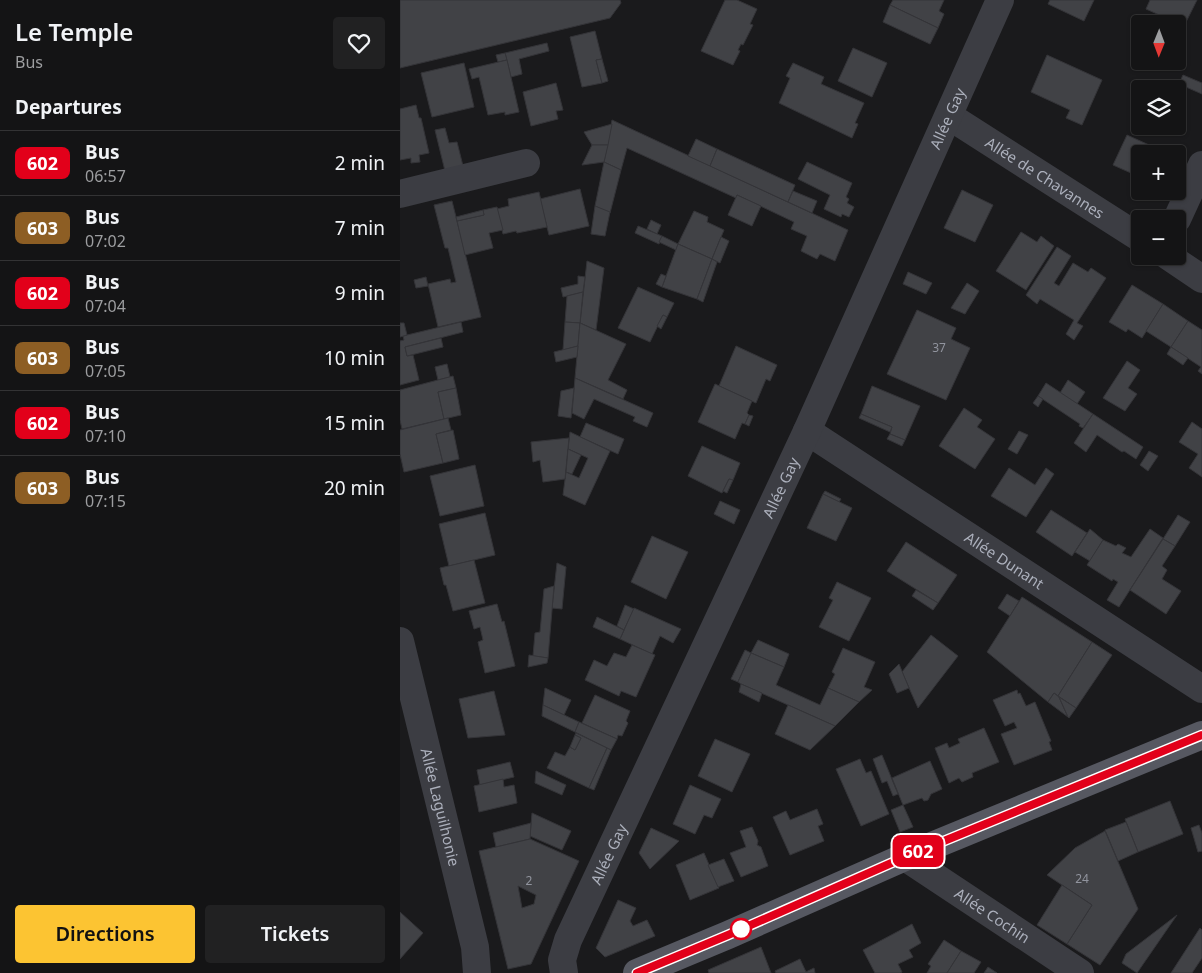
<!DOCTYPE html>
<meta charset="utf-8">
<style>
body{margin:0;font-family:"Noto Sans",sans-serif;background:#212122;color:#f1f3f6;height:100vh;display:flex;flex-direction:column;font-size:19px;white-space:nowrap}
*{box-sizing:border-box;margin:0}
p{font-size:16px;color:#9d9ea0}
.icon{flex:none;width:28px;height:28px;fill:none;stroke:currentColor;stroke-width:2;stroke-linecap:round;stroke-linejoin:round}
.map{position:relative;flex:1;overflow:hidden}
.side{display:flex;flex-direction:column;background:#141415;width:400px}
.side>*{flex:none}
.badge{padding:0 10px;border-radius:8px;font-size:18px;line-height:32px}
.needle{width:32px;rotate:181deg}
.controls{position:absolute;left:731px;top:15px;display:grid;gap:10px}
.controls a{display:grid;place-items:center;width:55px;height:55px;border-radius:5px;background:#141415;box-shadow:0 1px 4px #0004,0 0 0 1px #333334;font-size:25px}
.map>.badge{position:absolute;translate:-50% -50%;box-shadow:0 0 0 2px #fff}
h2{padding:0 15px;font-size:19px;line-height:45px}
.round{display:grid;place-items:center;flex:none;width:52px;height:52px;border-radius:5px;background:#212122}
.summary{display:flex;align-items:center;justify-content:space-between;height:85px;padding:0 15px}
h1{font-size:24px;font-weight:600;line-height:38px}
.action{display:flex;gap:10px;margin-top:auto;padding:10px 15px}
.action a{flex:1;height:58px;border-radius:5px;background:#fcc432;color:#111;font-size:20px;font-weight:600;line-height:58px;text-align:center}
.action a+a{background:#212122;color:#f1f3f6}
ul{padding:0;list-style:none}
li{display:flex;align-items:center;gap:15px;height:65px;padding:0 15px;border-top:1px solid #333334}
li div{flex:1}
li b{display:block;font-size:19px}
li em{font-style:normal}
li .badge{min-width:55px;font-weight:700;text-align:center}
main{display:flex;flex:1;min-height:0}
.map>svg:first-child{display:block}
.building{fill:#414246;stroke:#343438;fill-rule:evenodd}
.lines{fill:none;stroke-linecap:round;stroke-linejoin:round}
.minor{stroke:#3c3d43;stroke-width:28}
.major{stroke:#565861;stroke-width:28}
.line-casing{stroke:#fff;stroke-width:11}
.line{stroke:#e2001a;stroke-width:8}
.stop-dot{fill:#fff;stroke:#e2001a;stroke-width:2.5}
.labels{text-anchor:middle;dominant-baseline:central;stroke-width:4;stroke-linejoin:round;paint-order:stroke}
.number-label{font-size:12px;fill:#91949e}
.street-label{font-size:15px;fill:#acb0bc;stroke:#151517}
</style>
<main>
<section class="side">
<div class="summary"><div><h1>Le Temple</h1><p>Bus</p></div><a class="round"><svg class="icon" aria-label="heart" viewBox="0 0 24 24"><path d="M12 20l-8-8c-3-5 5-10 8-4 3-6 11-1 8 4z"/></svg></a></div>
<h2>Departures</h2>
<ul>
<li><span class="badge" style="background:#e2001a;color:#fff">602</span><div><b>Bus</b><p>06:57</p></div><em>2 min</em></li>
<li><span class="badge" style="background:#8d5e24;color:#fff">603</span><div><b>Bus</b><p>07:02</p></div><em>7 min</em></li>
<li><span class="badge" style="background:#e2001a;color:#fff">602</span><div><b>Bus</b><p>07:04</p></div><em>9 min</em></li>
<li><span class="badge" style="background:#8d5e24;color:#fff">603</span><div><b>Bus</b><p>07:05</p></div><em>10 min</em></li>
<li><span class="badge" style="background:#e2001a;color:#fff">602</span><div><b>Bus</b><p>07:10</p></div><em>15 min</em></li>
<li><span class="badge" style="background:#8d5e24;color:#fff">603</span><div><b>Bus</b><p>07:15</p></div><em>20 min</em></li>
</ul>
<div class="action"><a>Directions</a><a>Tickets</a></div>
</section>
<div class="map">
<svg width="802" height="973" viewBox="0 0 802 973">
<rect width="100%" height="100%" fill="#1a1a1c"/>
<g class="building">
<polygon points="0,0 220,0 221,3 210,18 0,68"/>
<polygon points="325,0 337,0 357,9 350,24 353,25 343,45 341,44 338,50 340,51 333,65 301,51"/>
<polygon points="493,0 544,0 539,11 544,14 538,28 490,5"/>
<polygon points="650,0 694,0 684,21 648,4"/>
<polygon points="750,0 797,0 784,26 746,9"/>
<polygon points="490,5 538,28 530,44 483,22"/>
<polygon points="195,31 202,59 196,60 202,83 182,87 170,37"/>
<polygon points="147,43 149,51 119,59 122,74 111,77 105,53"/>
<polygon points="453,48 487,63 472,97 438,81"/>
<polygon points="105,53 107,60 98,62 96,55"/>
<polygon points="647,55 702,80 682,125 666,118 670,110 631,92"/>
<polygon points="202,59 208,81 202,83 196,60"/>
<polygon points="107,60 119,112 105,115 105,112 88,115 79,77 72,79 69,69"/>
<polygon points="64,63 74,107 32,117 21,73"/>
<polygon points="393,63 424,77 421,84 464,103 455,123 458,124 452,138 379,103 390,78 386,76"/>
<polygon points="783,75 802,83 802,94 779,84"/>
<polygon points="156,83 163,110 156,111 158,119 131,126 123,92"/>
<polygon points="16,105 19,118 21,118 29,153 19,155 20,162 11,163 11,158 0,160 0,109"/>
<polygon points="212,120 448,230 435,261 420,254 417,259 401,251 407,236 391,229 394,222 337,195 336,198 227,148 221,170 204,162"/>
<polygon points="212,124 208,145 192,145 184,132"/>
<polygon points="45,128 49,143 57,142 63,166 45,171 35,130"/>
<polygon points="727,135 769,154 740,154 740,177 713,165"/>
<polygon points="296,139 317,149 310,166 288,156"/>
<polygon points="192,145 208,145 204,162 182,165"/>
<polygon points="317,149 395,185 388,202 310,166"/>
<polygon points="204,162 221,170 210,213 195,206"/>
<polygon points="407,162 452,183 446,197 449,199 447,203 454,207 449,217 442,214 441,217 424,209 430,195 398,179"/>
<polygon points="180,189 189,226 149,235 140,199"/>
<polygon points="562,190 593,205 575,242 544,228"/>
<polygon points="393,191 417,201 412,213 388,202"/>
<polygon points="139,192 147,227 117,233 116,231 103,234 97,209 109,206 108,199"/>
<polygon points="337,195 361,206 352,226 328,215"/>
<polygon points="52,201 81,317 38,327 28,284 50,279 51,283 56,282 48,248 45,248 34,205"/>
<polygon points="195,206 210,212 205,236 191,234"/>
<polygon points="97,207 103,230 89,233 93,248 65,255 57,221 84,215 83,210"/>
<polygon points="83,210 84,215 57,221 56,217"/>
<polygon points="294,211 308,217 307,222 324,230 312,259 278,244"/>
<polygon points="251,220 261,225 257,234 247,229"/>
<polygon points="238,226 262,236 259,244 235,233"/>
<polygon points="621,232 637,242 641,236 654,246 626,290 596,271"/>
<polygon points="262,236 278,244 276,250 259,242"/>
<polygon points="321,237 329,241 320,263 312,259"/>
<polygon points="278,244 312,259 297,299 262,287"/>
<polygon points="657,247 671,256 654,283 659,286 673,263 688,272 691,268 706,278 677,323 683,326 674,340 666,334 674,320 640,299 637,304 626,295"/>
<polygon points="312,259 317,262 303,302 297,299"/>
<polygon points="187,261 204,268 196,330 180,323"/>
<polygon points="508,272 532,283 526,294 503,284"/>
<polygon points="261,274 266,276 262,287 256,284"/>
<polygon points="178,276 185,277 183,292 163,297 161,288 178,284"/>
<polygon points="26,277 28,286 16,288 14,280"/>
<polygon points="567,283 579,291 565,314 551,308"/>
<polygon points="732,285 763,304 742,338 728,329 726,332 709,322"/>
<polygon points="238,287 274,303 267,317 263,315 250,342 218,328"/>
<polygon points="183,292 180,323 165,322 167,296"/>
<polygon points="763,304 788,321 771,347 746,331"/>
<polygon points="517,310 556,328 551,339 570,348 546,400 487,374"/>
<polygon points="263,315 267,317 261,329 257,326"/>
<polygon points="788,321 802,330 802,374 798,371 801,367 771,347"/>
<polygon points="61,322 63,332 5,347 7,356 13,355 19,380 0,385 0,341 4,340 3,336"/>
<polygon points="165,322 180,323 178,346 163,350"/>
<polygon points="0,323 4,323 7,335 0,337"/>
<polygon points="180,323 226,344 208,380 227,390 223,399 175,378"/>
<polygon points="41,338 43,347 7,356 5,347"/>
<polygon points="178,346 177,357 156,362 154,352"/>
<polygon points="336,346 377,365 370,381 366,379 356,403 319,386"/>
<polygon points="771,347 788,358 783,365 767,354"/>
<polygon points="727,361 740,370 728,388 737,394 725,411 703,398"/>
<polygon points="47,364 50,377 38,380 35,367"/>
<polygon points="53,376 56,388 38,392 44,419 2,429 0,420 0,390"/>
<polygon points="175,378 253,413 247,427 233,421 235,417 194,399 184,419 172,413"/>
<polygon points="668,380 685,392 677,404 660,393"/>
<polygon points="646,383 693,414 683,428 679,426 680,424 638,396"/>
<polygon points="315,384 352,401 347,413 349,415 345,424 342,423 335,439 298,422"/>
<polygon points="472,386 520,406 505,440 490,434 492,427 461,414"/>
<polygon points="56,388 61,415 44,419 38,392"/>
<polygon points="174,388 171,418 158,416 161,391"/>
<polygon points="638,396 643,399 638,407 633,403"/>
<polygon points="564,408 582,420 577,427 595,439 575,469 539,446"/>
<polygon points="461,414 492,427 490,432 459,418"/>
<polygon points="693,414 743,447 736,459 724,451 722,452 697,435 686,452 674,443"/>
<polygon points="349,415 353,416 349,426 345,424"/>
<polygon points="48,418 51,430 36,434 43,463 4,472 0,454 0,430"/>
<polygon points="792,422 802,429 802,477 789,468 798,454 779,442"/>
<polygon points="186,423 224,439 218,454 180,437"/>
<polygon points="53,430 59,459 43,463 36,434"/>
<polygon points="619,431 628,435 617,454 608,449"/>
<polygon points="170,432 210,451 185,505 163,495 166,472 179,478 188,458 168,449"/>
<polygon points="490,434 505,440 502,446 487,439"/>
<polygon points="169,438 165,479 143,482 140,460 133,462 131,442"/>
<polygon points="302,446 340,463 333,480 329,479 322,493 288,476"/>
<polygon points="168,449 181,455 172,474 166,472"/>
<polygon points="749,451 758,456 748,471 740,465"/>
<polygon points="75,465 84,506 40,516 30,476"/>
<polygon points="609,468 635,485 646,468 654,474 626,517 591,496"/>
<polygon points="329,479 333,480 327,493 323,491"/>
<polygon points="425,491 441,499 439,502 423,494"/>
<polygon points="423,494 452,508 436,541 407,528"/>
<polygon points="320,501 340,510 334,524 314,514"/>
<polygon points="651,510 687,533 672,556 636,532"/>
<polygon points="85,513 95,555 49,566 39,524"/>
<polygon points="778,515 790,522 775,546 763,539"/>
<polygon points="690,529 703,540 690,561 675,552"/>
<polygon points="750,529 763,538 719,607 707,600 718,582 713,579 712,581 687,565 703,540 716,546 718,544 726,548 722,553 731,557"/>
<polygon points="252,536 288,552 266,599 231,582"/>
<polygon points="763,539 775,546 762,566 767,570 762,579 781,591 766,614 730,590"/>
<polygon points="506,542 557,575 538,603 487,571"/>
<polygon points="74,560 85,603 53,611 46,585 44,585 40,568"/>
<polygon points="157,563 166,567 162,609 152,608"/>
<polygon points="437,582 471,598 449,641 419,627 433,600 429,598"/>
<polygon points="154,586 148,658 133,656 135,633 140,632 144,589"/>
<polygon points="516,590 538,603 533,610 512,596"/>
<polygon points="607,594 619,601 610,616 598,608"/>
<polygon points="622,597 692,642 658,696 654,693 648,702 587,652"/>
<polygon points="97,604 102,622 104,621 115,666 85,673 78,642 83,640 80,627 74,629 69,611"/>
<polygon points="225,605 234,609 224,630 217,626"/>
<polygon points="234,608 281,629 273,643 260,636 252,654 220,639"/>
<polygon points="197,617 224,630 220,639 193,627"/>
<polygon points="531,635 558,656 518,708 502,672"/>
<polygon points="358,640 389,654 384,667 351,653"/>
<polygon points="692,642 712,655 676,708 658,696"/>
<polygon points="232,645 255,655 236,697 221,691 219,696 185,680 194,660 207,666 214,653 226,657"/>
<polygon points="443,648 475,662 464,687 472,690 459,702 428,688 435,674 432,672"/>
<polygon points="345,650 351,653 338,682 331,679"/>
<polygon points="351,653 384,667 376,685 420,705 428,688 459,702 435,726 341,684 338,682"/>
<polygon points="129,655 148,658 147,663 128,667"/>
<polygon points="499,664 509,688 497,693 489,674"/>
<polygon points="341,684 362,693 359,702 339,692"/>
<polygon points="145,688 171,700 164,715 143,705"/>
<polygon points="617,690 618,694 620,693 626,706 635,702 651,741 649,742 652,750 614,765 601,734 617,728 614,722 605,726 593,700"/>
<polygon points="94,691 105,735 68,738 59,699"/>
<polygon points="654,693 659,697 668,717 648,702"/>
<polygon points="195,695 230,711 226,721 228,723 222,736 218,735 217,739 182,723"/>
<polygon points="659,697 676,708 669,718 668,717"/>
<polygon points="143,705 179,722 175,732 142,716"/>
<polygon points="388,705 435,726 410,750 375,734"/>
<polygon points="179,722 217,739 211,750 175,732"/>
<polygon points="584,728 599,762 572,773 573,777 562,782 559,778 549,783 535,748 547,743 549,748 560,743 558,739"/>
<polygon points="176,733 207,748 189,788 147,768 155,752 165,756 170,747 175,750 181,738 175,735"/>
<polygon points="175,735 181,738 175,750 170,747"/>
<polygon points="315,739 350,754 332,792 298,776"/>
<polygon points="207,748 211,750 194,790 189,788"/>
<polygon points="482,755 498,794 493,796 487,781 482,783 473,759"/>
<polygon points="460,759 466,773 471,771 489,814 461,826 436,769"/>
<polygon points="530,761 542,789 531,794 528,800 524,801 522,798 503,805 492,778"/>
<polygon points="110,762 114,777 80,785 77,770"/>
<polygon points="136,771 166,785 162,795 135,783"/>
<polygon points="103,779 104,787 114,785 117,803 79,812 74,786"/>
<polygon points="290,785 321,799 312,818 304,815 295,834 273,824"/>
<polygon points="770,801 783,834 738,852 725,819"/>
<polygon points="503,805 513,827 500,832 491,810"/>
<polygon points="417,809 423,824 418,826 424,841 390,855 373,817 386,811 390,820"/>
<polygon points="132,813 171,831 162,850 130,836"/>
<polygon points="726,822 738,852 718,861 705,830"/>
<polygon points="131,823 130,839 96,847 93,833"/>
<polygon points="799,825 802,833 802,851 798,852 791,828"/>
<polygon points="352,827 358,841 357,845 361,847 368,866 341,877 330,853 346,847 340,831"/>
<polygon points="251,828 279,841 250,869 239,853"/>
<polygon points="705,831 738,909 700,965 667,944 692,905 647,875 675,848"/>
<path d="M 130,839 L 179,861 L 131,964 L 108,969 L 79,851 ZM 118,886 L 136,895 L 134,904 L 122,908 Z"/>
<polygon points="304,853 319,888 290,900 276,865"/>
<polygon points="324,859 334,881 318,887 308,865"/>
<polygon points="662,885 692,905 667,944 637,925"/>
<polygon points="218,900 236,908 230,921 233,926 247,920 255,936 205,957 196,948"/>
<polygon points="0,912 23,933 0,959"/>
<polygon points="777,915 737,973 722,963 726,954"/>
<polygon points="512,924 521,943 509,950 513,957 498,964 502,972 500,973 475,973 463,950"/>
<polygon points="800,928 802,930 802,958 792,973 771,973"/>
<polygon points="544,940 561,951 547,973 527,973 531,966 528,964"/>
<polygon points="361,947 371,973 309,973 308,970"/>
<polygon points="561,951 581,962 574,973 547,973"/>
<polygon points="400,959 406,972 414,968 415,973 376,973 375,971"/>
<polygon points="588,967 597,973 584,973"/>
</g>
<g class="lines">
<g class="minor">
<path id="s1" d="M 549,116 L 740,238"/>
<polyline points="0,194 126,163"/>
<polyline points="777,219 802,165"/>
<polyline points="768,256 802,279"/>
<path id="s2" d="M 407,431 L 802,689"/>
<path id="s3" d="M 0,641 L 75,947 L 77,973"/>
<path id="s4" d="M 505,857 L 680,973"/>
<path id="s5" d="M 164,973 L 162,960 L 168,940 L 407,431 L 600,0"/>
</g>
<polyline class="major" points="237,973 328,935 505,857 802,735"/>
</g>
<g class="lines">
<g class="line-casing">
<polyline id="line" points="237,973 328,935 505,857 802,735"/>
</g>
<use href="#line" class="line"/>
</g>
<circle class="stop-dot" cx="341" cy="929" r="10"/>
<g class="labels">
<g class="number-label">
<text x="539" y="347">37</text>
<text x="682" y="878">24</text>
<text x="129" y="880">2</text>
</g>
<g class="street-label">
<text stroke="none"><textPath href="#s5" startOffset="939">Allée Gay</textPath></text>
<text stroke="none"><textPath href="#s1" startOffset="114">Allée de Chavannes</textPath></text>
<text stroke="none"><textPath href="#s5" startOffset="534">Allée Gay</textPath></text>
<text stroke="none"><textPath href="#s2" startOffset="236">Allée Dunant</textPath></text>
<text stroke="none"><textPath href="#s3" startOffset="171">Allée Laguilhonie</textPath></text>
<text stroke="none"><textPath href="#s5" startOffset="129">Allée Gay</textPath></text>
<text stroke="none"><textPath href="#s4" startOffset="105">Allée Cochin</textPath></text>
</g>
</g>
</svg>
<div class="controls">
<a><svg class="needle" viewBox="-14 -14 28 28"><path d="M0-13l5 13h-10z" fill="#e53935"/><path d="M0 13l5-13h-10z" fill="#9d9ea0"/></svg></a>
<a><svg class="icon" aria-label="layers" viewBox="0 0 24 24"><path d="M12 4l9 5-9 5-9-5zM3 14l9 5 9-5"/></svg></a>
<a>+</a>
<a>−</a>
</div>
<b class="badge" style="left:518px;top:851px;background:#e2001a;color:#fff">602</b>
</div>
</main>
